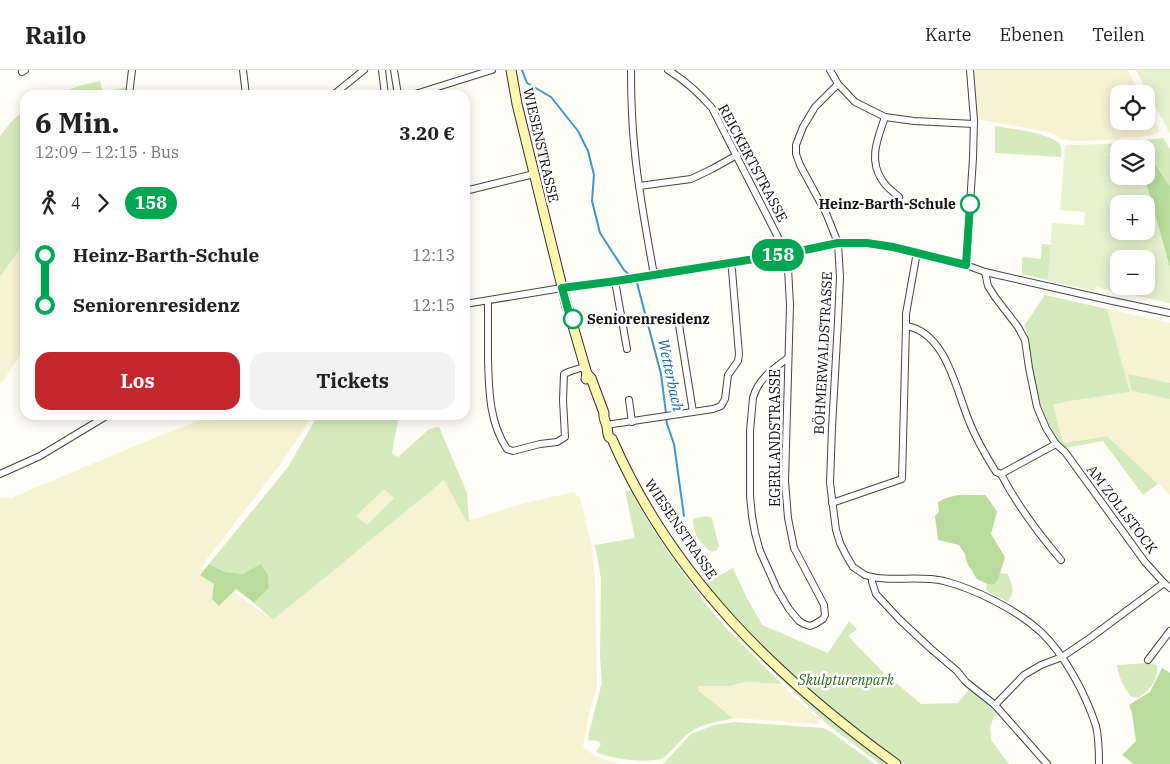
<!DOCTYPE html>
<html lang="de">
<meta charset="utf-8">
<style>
body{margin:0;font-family:"IBM Plex Serif",serif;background:#f2f2f2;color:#222;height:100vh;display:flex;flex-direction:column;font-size:19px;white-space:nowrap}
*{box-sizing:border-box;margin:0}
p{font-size:16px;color:#767676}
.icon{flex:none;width:28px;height:28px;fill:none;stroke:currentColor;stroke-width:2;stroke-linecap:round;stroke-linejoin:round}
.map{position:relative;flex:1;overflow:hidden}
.panel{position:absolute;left:20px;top:20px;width:450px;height:330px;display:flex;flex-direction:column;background:#fff;border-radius:15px;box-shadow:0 2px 12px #0003}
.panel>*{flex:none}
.badge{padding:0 10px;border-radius:16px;font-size:18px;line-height:32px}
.fabs{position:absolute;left:1110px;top:15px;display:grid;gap:10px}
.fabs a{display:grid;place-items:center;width:45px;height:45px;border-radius:10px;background:#fff;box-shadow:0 2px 12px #0003;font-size:25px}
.map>.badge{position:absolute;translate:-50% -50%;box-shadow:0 0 0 2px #fff}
.legs{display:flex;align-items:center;gap:8px;height:55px;padding:0 15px;font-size:16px}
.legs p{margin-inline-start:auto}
.headline{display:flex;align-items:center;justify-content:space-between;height:85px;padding:0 15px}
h1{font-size:28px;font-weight:800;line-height:38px}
.cta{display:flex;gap:10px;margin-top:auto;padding:10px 15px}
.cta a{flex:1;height:58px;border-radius:15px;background:#c4262e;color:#fff;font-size:20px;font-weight:800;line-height:58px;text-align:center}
.cta a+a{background:#f2f2f2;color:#222}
ul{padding:0 15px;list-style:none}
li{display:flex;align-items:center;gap:18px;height:50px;font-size:19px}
li i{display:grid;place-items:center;width:8px;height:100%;margin:0 6px;background:currentColor}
li i::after{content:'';width:12px;height:12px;margin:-6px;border:4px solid;border-radius:50%;background:#fff}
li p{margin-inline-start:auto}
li:first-child i{background:linear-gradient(#0000 50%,currentColor 0)}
li:last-child i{background:linear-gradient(currentColor 50%,#0000 0)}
header{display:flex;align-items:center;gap:30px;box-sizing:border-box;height:70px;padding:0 25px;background:#fff;border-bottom:1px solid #e0e0e0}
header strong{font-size:24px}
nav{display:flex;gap:28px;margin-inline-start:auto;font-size:18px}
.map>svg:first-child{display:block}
.farmland{fill:#f6f3d4}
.green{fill:#d5ebbd;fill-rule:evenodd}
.forest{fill:#b9dc9c}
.pitch{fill:#e6f2cf;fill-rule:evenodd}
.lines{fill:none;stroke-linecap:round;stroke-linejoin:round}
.stream{stroke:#3f96cf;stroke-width:2}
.minor-casing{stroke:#444;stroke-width:8}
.secondary-casing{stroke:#333;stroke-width:11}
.minor{stroke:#fff;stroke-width:6}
.secondary{stroke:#fff6b0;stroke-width:9}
.line-1-casing{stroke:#fff;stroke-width:11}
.line-1{stroke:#00a651;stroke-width:8}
.stop-1-dot{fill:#fff;stroke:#00a651;stroke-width:2.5}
.labels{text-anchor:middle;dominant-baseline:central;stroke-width:5;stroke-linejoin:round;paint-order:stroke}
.street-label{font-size:14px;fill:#111;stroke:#fff}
.stop-label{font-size:14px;font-weight:bold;fill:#111;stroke:#fff;text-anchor:end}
.park-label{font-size:14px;font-style:italic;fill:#2f6b1f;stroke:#fff}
.water-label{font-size:15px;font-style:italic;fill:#1768a6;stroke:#fff}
</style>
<header>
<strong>Railo</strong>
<nav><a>Karte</a><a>Ebenen</a><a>Teilen</a></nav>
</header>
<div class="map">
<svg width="1170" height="694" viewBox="0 0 1170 694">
<rect width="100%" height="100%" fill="#fffdf5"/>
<g class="farmland">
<polygon points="974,0 1128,0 1140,24 1119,24 1119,51 1146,51 1146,35 1160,61 1155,65 1108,70 1073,71 1061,69 1052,63 976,49"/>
<polygon points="21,177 25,179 25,279 0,315 0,207"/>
<polygon points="1107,239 1170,253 1170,425 1107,366 1065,373 1062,369 1052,335 1070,331 1130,322"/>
<polygon points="215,345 311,345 305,358 280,395 200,498 273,550 444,409 467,451 522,434 573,422 580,428 592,478 595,510 597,616 590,639 583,677 595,686 619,694 0,694 0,428 8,427 11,428 161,365"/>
<polygon points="384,419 394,428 367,455 355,446"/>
<polygon points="745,612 781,614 819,650 817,654 733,648 699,621 698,616 730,616"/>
</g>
<g class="green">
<polygon points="100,11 103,21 128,17 127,25 59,25 78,16"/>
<polygon points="25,40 25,179 21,177 0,207 0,66 12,51"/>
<path d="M 995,56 C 1008,58 1055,64 1060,75 C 1062,79 1061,84 1061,87 L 995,83 Z"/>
<polygon points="1163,68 1170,79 1170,116 1150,85 1146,85 1146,79 1119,79 1119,83 1109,83 1108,74"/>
<polygon points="1042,174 1051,175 1048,210 1022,204 1022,187 1041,189"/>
<path d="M 1045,225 L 1107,239 L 1130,322 L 1070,331 L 1053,335 L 1062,369 L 1065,373 L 1107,366 L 1158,414 L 1143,425 L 1103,371 L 1065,378 C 1036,343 1033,303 1026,260 L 1024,256 Z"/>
<polygon points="1128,304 1170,313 1170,329 1132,321"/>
<path d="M 318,345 L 399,345 L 392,383 L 398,387 L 429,359 L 439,357 L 467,423 L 469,451 L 467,452 L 444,410 L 273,550 L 254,533 L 269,518 L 243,504 L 225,502 L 209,494 L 288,397 ZM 384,419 L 394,428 L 367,455 L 356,446 Z"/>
<path d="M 631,420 L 643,443 L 668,482 L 705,533 L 724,556 L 782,614 L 745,612 L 730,616 L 698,616 L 699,621 L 733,648 L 732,649 C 720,651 706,653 695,659 C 682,666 675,679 663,688 C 649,694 611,689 596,682 L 601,674 L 598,671 L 588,670 L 590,659 L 601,616 L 602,616 L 600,587 L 601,509 L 595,475 L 635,468 L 625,421 Z"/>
<path d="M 705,446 L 711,447 L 712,449 L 719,476 L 717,480 L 712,482 C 701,475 692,463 693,449 Z"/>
<polygon points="733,498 746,526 762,555 828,583 849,551 857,559 848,566 881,600 921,634 958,633 970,618 996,642 990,657 991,670 1009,694 904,694 878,675 813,624 762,577 705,514"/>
<path d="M 1000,503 L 1008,504 C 1012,516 1016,520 1008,532 L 987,521 L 986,519 L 987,514 L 995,514 L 998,510 Z"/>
<polygon points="708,531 710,531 750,574 892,694 880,694 827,654 743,573 725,553"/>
<path d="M 1148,593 L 1157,595 C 1158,612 1151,618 1138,628 L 1130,626 C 1123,615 1119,609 1117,595 Z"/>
<polygon points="735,652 824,658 831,662 875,694 663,694 691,664 714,655"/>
</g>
<g class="forest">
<polygon points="1146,85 1149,85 1170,116 1170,198 1144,106 1146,106"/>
<polygon points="958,425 985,425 990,431 997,442 991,464 1005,487 998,510 995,514 987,514 977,509 967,493 965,484 959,475 938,470 935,446 939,442 938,432 946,428"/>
<polygon points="209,494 225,502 243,504 261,494 268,505 269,518 254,533 236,519 219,536 212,529 214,514 200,505"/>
<polygon points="1162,598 1170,603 1170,694 1134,694 1122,685 1136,671 1132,643 1129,635 1150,622"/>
</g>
<g class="pitch">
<polygon points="1136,0 1170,0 1170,64"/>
<path d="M 1108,74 L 1109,86 L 1119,88 L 1119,106 L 1144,106 L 1170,198 L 1170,233 L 1096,217 L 1095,221 L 1048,211 L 1052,153 L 1084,155 L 1085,142 L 1060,140 L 1065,77 L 1067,75 ZM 1119,134 L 1146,134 L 1146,161 L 1119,161 ZM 1119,189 L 1146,189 L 1146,216 L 1119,216 Z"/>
</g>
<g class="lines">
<g class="stream">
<polyline points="522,0 527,13 551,27 578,61 588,81 594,105 592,131 600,163 624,200 631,206"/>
<polyline points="634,210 637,213 661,304 666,343"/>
<polyline points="666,348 667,354 674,374 684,446"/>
</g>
<g class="minor-casing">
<g id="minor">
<polyline points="243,0 246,25"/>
<polyline points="382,0 385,25"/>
<polyline points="394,0 398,25"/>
<path d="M 631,0 C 631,28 632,56 635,84 C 639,124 647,165 654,205"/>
<path d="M 668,0 C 686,11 699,23 712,38 L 786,183 L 788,198 L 790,235 L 785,411 L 788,448 L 794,478 L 824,535 L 825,545 L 823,549 L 815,554 L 810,556 L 804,554 L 799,551 L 789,539 L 777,519 L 760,481 L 755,463 L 752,446 L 750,426 L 750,361 L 753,328 C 758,309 773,299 788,288"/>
<polyline points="830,0 838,14 855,32 885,47 914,51 974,54"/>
<polyline points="22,2 25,0"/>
<polyline points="838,14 815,37 803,57 796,75 796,84 800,95 826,143 838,173 840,207 838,251 832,358 830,413 836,460 840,473 846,485 853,497 865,505"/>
<polyline points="129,25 132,0"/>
<polyline points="333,25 364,0"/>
<polyline points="412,25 492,0"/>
<path d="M 885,47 C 878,68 868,89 882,110 C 886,117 893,122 899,127"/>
<polyline points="639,116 691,109 712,99 737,85"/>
<polyline points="465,121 534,104"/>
<polyline points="966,195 973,88 974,50 970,0"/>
<polyline points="985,202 988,216 995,227 1018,257 1025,270 1029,298 1037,337 1046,358 1056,374 1065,382 1145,492 1164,513 1170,518"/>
<polyline points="615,211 627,279"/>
<path d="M 488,231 C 488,250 488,270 488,289 C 489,320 489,352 507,379 L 513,381 L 540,374 L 557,372 L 565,367 L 563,330 L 564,304 L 571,301 L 584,297"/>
<polyline points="465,234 562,218 615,211 786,183 838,173 867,173 893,177 966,195 985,202 1108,230 1170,243"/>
<polyline points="679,255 693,342"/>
<path d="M 906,256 C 946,262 956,320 969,351 C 976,369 986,386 996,402 L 1001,404 C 1017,435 1038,463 1061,490"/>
<polyline points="629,330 632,352"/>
<polyline points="606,355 713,339 721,336 725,329 728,305 738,291 739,284 732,200"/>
<polyline points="0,404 40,386 108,345"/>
<polyline points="1001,404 1056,374"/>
<polyline points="832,433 902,409 906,256 906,244 917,182"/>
<path d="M 865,505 C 889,513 917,505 944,511 C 975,519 1017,540 1041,562 C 1065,585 1086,625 1096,656 C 1099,668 1099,682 1099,694"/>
<polyline points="872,507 872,512 876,524 899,549 930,578 957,601 966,612 995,635 1047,694"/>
<polyline points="1148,590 1170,561"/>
<polyline points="995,635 1024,605 1041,595 1062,587 1090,568 1164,513"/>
</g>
</g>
<g class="secondary-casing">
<g id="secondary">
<polyline points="511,0 517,34 567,237 574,252 573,256 587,304 586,309"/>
<path d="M 587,304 L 591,308 L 604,343 C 603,349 606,351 607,357 C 608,361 607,363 609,367 L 612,369 C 672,507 776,607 896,694"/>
</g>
</g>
<use href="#minor" class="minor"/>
<use href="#secondary" class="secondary"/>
</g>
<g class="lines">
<g class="line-1-casing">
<polyline id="line-1" points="573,249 572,246 569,243 562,218 616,211 786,184 838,173 867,173 893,177 966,195 970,134"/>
</g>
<use href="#line-1" class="line-1"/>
</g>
<g class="stop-1-dot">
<circle cx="970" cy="134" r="9"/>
<circle cx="573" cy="249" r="9"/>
</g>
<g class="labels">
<g class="street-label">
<text transform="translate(541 75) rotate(77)">WIESENSTRASSE</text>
<text transform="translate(753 93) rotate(62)">REICKERTSTRASSE</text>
<text transform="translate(823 283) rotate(-87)">BÖHMERWALDSTRASSE</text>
<text transform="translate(775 368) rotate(-90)">EGERLANDSTRASSE</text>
<text transform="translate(1122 439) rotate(53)">AM ZOLLSTOCK</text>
<text transform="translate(681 459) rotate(56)">WIESENSTRASSE</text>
</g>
<g class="stop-label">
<text x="956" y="134">Heinz-Barth-Schule</text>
<text x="587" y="249" text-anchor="start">Seniorenresidenz</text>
</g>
<g class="park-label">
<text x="846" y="610">Skulpturenpark</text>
</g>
<g class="water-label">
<text transform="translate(671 305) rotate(78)">Wetterbach</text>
</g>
</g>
</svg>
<div class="fabs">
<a><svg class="icon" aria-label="locate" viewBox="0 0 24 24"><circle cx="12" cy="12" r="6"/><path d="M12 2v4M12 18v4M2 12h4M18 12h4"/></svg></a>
<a><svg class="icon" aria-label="layers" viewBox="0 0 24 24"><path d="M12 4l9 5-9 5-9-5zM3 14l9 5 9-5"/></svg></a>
<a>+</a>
<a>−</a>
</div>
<b class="badge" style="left:778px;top:185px;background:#00a651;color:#fff">158</b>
<section class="panel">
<div class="headline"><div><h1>6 Min.</h1><p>12:09 – 12:15 · Bus</p></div><b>3.20 €</b></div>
<div class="legs"><svg class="icon" aria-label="walk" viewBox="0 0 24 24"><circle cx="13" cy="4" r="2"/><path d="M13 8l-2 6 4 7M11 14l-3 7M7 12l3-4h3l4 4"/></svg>4<svg class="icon" aria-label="forward" viewBox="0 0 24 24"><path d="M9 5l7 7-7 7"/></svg><b class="badge" style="background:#00a651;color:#fff">158</b></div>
<ul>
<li><i style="color:#00a651"></i><b>Heinz-Barth-Schule</b><p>12:13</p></li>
<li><i style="color:#00a651"></i><b>Seniorenresidenz</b><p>12:15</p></li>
</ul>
<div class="cta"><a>Los</a><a>Tickets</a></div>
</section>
</div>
